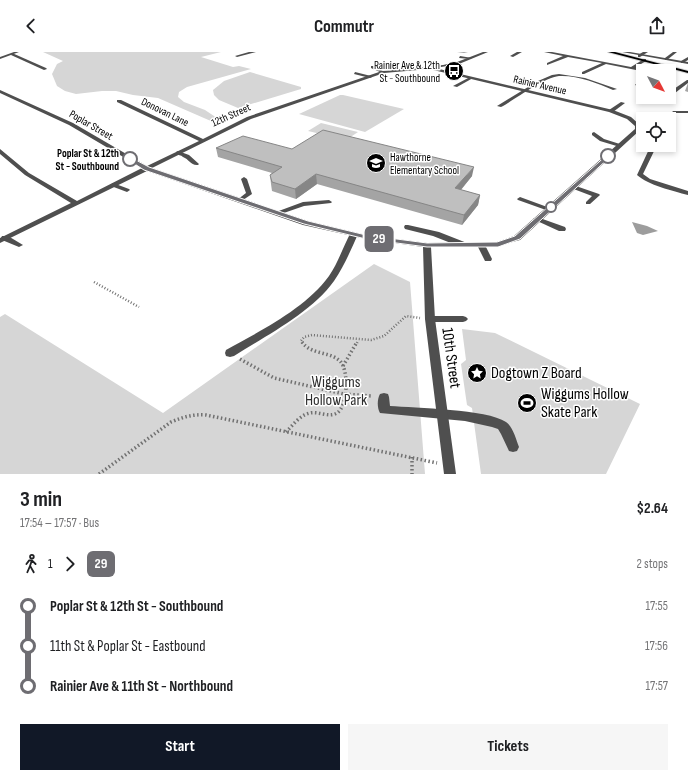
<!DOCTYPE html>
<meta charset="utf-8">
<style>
body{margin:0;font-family:"Sofia Sans Condensed",sans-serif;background:#f6f6f6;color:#202124;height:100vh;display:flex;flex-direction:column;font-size:15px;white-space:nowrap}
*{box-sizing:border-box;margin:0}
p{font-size:13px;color:#757577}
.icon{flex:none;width:22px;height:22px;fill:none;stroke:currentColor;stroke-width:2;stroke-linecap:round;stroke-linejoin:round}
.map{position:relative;height:422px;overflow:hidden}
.details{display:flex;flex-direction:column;background:#fff;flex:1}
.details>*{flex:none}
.badge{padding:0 8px;border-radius:6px;font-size:14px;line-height:26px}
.needle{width:26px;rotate:131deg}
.controls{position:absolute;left:636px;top:12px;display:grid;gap:8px}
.controls a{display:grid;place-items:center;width:40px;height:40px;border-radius:0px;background:#fff;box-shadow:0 2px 6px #0003;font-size:20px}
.map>.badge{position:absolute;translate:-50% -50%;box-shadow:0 0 0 2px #fff}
.legs{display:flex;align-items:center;gap:6px;height:44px;padding:0 20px;font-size:13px}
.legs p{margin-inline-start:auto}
.head{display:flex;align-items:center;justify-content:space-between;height:68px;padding:0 20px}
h1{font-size:22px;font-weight:700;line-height:30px}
.button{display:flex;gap:8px;margin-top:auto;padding:8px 20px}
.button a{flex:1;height:46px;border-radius:0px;background:#111827;color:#fff;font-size:16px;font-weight:700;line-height:46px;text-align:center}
.button a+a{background:#f6f6f6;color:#202124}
ul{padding:0 20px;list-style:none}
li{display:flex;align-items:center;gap:14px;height:40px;font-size:15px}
li i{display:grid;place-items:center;width:6px;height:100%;margin:0 5px;background:currentColor}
li i::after{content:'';width:10px;height:10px;margin:-5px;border:3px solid;border-radius:50%;background:#fff}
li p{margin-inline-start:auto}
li:first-child i{background:linear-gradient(#0000 50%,currentColor 0)}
li:last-child i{background:linear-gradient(currentColor 50%,#0000 0)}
header{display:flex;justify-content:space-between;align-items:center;height:52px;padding:0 20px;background:#fff;font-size:18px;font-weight:700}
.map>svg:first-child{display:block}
.green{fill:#d6d6d6}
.water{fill:#9d9d9d}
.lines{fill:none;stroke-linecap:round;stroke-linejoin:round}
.primary-casing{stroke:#dbdbdb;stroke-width:2}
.path-far1{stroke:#717171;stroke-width:2.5;stroke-dasharray:1 2;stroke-linecap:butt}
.path{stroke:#717171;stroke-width:3.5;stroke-dasharray:1.5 2.5;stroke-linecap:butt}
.service{fill:#4f4f4f;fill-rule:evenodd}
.minor{fill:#4f4f4f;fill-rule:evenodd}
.tertiary{fill:#4f4f4f;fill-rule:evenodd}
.primary{fill:#000;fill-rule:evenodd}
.wall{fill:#a4a4a4}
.shaded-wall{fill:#868686}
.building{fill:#bfbfbf;stroke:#868686}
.line-1{fill:#6e6d72;stroke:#fff}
.stop-1-dot{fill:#fff;stroke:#6e6d72;stroke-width:2}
.labels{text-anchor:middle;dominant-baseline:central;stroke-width:3;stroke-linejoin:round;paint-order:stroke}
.far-poi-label{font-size:11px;fill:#000;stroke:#fff;text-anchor:end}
.far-street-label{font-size:11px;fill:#000;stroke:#fff}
.far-stop-label{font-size:11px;font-weight:bold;fill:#000;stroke:#fff;text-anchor:end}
.near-street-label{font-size:16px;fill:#000;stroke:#fff}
.near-poi-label{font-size:16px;fill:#000;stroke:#fff;text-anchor:start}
.near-park-label{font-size:16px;fill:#2d2d2d;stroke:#fff}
</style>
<header><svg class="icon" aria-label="back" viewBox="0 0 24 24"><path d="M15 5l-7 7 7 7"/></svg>Commutr<svg class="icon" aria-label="share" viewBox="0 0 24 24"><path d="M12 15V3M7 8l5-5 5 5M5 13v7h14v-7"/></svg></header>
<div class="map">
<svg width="688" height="422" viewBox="0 0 688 422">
<rect width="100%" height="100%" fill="#fff"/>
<g class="green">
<polygon points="43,0 221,0 201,5 233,15 239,14 251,17 187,35 179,40 178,45 184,50 205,58 220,68 220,73 158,46 133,43 116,39 102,39 76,42 65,39 57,34 52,22 57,12 63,9"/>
<polygon points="250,20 301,35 301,37 238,56 219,48 214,43 213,38 224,29"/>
<polygon points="340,43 343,43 404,57 365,80 299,62"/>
<polygon points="321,71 358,80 346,88 308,79"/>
<polygon points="374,212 410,230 425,422 0,422 0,265 5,262 163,361"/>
<polygon points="462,277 495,281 640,352 606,422 481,422 472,356 467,353 461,312 466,308"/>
</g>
<polygon class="water" points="632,170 647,174 658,179 643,183 637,181"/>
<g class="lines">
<g class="primary-casing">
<polygon id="primary" points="608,0 615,0 688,19 688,21"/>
</g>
<g class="path-far1">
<polyline points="94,230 139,255"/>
<polyline points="303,291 301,289 304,285 312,283 371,288 384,284 406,264 420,266"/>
<polyline points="357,291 358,289"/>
</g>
<g class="path">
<polyline points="240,307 274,326 344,342 372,344"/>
<polyline points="343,314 357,290"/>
<path d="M 286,380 C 293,373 300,363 310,361 C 319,359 329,366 337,361 C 348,354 349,318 340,309 C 329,299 311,303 302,290"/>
<polyline points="412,405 412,422"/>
<path d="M 99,422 L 171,370 C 183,365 193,362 206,363 L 437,411"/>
</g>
<g class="service">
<polygon points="517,0 522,0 513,5 510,4"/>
<path d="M 544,0 L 552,0 L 631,15 L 644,7 L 646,7 L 646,9 L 636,15 L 645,18 L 643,19 L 643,30 L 638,34 L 635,33 C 641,27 641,26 641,19 L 606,12 L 584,22 L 582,22 L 582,20 L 602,11 L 568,5 L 547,13 L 547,11 L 563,4 Z"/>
<polygon points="643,0 648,0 640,5 638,5 638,3"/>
<polygon points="673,0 677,0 667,8 665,8 665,6"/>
<polygon points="12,1 46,16 47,17 44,18 11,3"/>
<polygon points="460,4 472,6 470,7 459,6"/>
<polygon points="688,5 688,8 683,11 681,11 681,9"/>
<polygon points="371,14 373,14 385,20 382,21 371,16"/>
<polygon points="355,20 371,24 372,25 370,26 354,22"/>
<path d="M 559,22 L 585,26 L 617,37 L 613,38 C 597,31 577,23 559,24 C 543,26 516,47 501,55 L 497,54 L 538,29 L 552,23 Z"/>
<polygon points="470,25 473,26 457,35 453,34"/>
<polygon points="687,28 688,28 688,31 675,41 671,41 671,39"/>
<polygon points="621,50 625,51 613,60 609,60 609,58"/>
<polygon points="673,59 688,59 688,61 676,61 671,68 667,67"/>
<polygon points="594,80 604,87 623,93 620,95 600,89 592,83 592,81"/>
<path d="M 651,93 L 657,93 L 643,122 L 650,127 L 688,139 L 688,143 C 673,139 648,133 637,123 Z"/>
<path d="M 178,99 L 189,103 L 199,112 L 198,113 C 191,114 189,107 183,105 C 181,103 178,103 176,102 L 176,100 Z"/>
<polygon points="244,125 247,127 252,142 240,150 237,148 246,141 241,127"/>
<polygon points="113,131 129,137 130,138 127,140 111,134 110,133"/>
<polygon points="573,133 599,142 600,143 590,152 586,152 586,150 592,144 571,136 570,135"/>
<polygon points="520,145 550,156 551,157 548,159 546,158 518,148 517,147"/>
<polygon points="329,148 332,150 331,151 304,154 278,163 275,161 276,160 303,150"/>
<polygon points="537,165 565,175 566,177 565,179 559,179 535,168 533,167"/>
<polygon points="405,173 408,173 439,180 467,191 468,193 467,195 461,195 433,184 405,177 404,175"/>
<path d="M 351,180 L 354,180 L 358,182 C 351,198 344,214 334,229 C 311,261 267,283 234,304 L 230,305 L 226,304 L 225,301 L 226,298 C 260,279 305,257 329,224 C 338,211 343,195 351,180 Z"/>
<polygon points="2,184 8,184 23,193 19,195 2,188 1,186"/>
<polygon points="478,191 484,191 492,207 491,209 485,209 477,193"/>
<polygon points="430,264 463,264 466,265 468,267 466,269 463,270 430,270 427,269 425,267 427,265"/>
<path d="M 384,341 L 388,342 L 389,345 L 390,354 C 415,356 487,357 506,370 C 513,375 516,387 519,395 L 517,399 L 513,400 L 509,399 L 501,382 L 498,377 L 492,375 L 465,369 L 380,361 C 377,356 377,347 380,342 Z"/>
</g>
<g class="minor">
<polygon points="14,0 19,0 0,7 0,5"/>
<polygon points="249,0 256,0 237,5 235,4"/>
<path d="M 483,0 L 488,0 L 459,12 L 435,16 L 613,58 L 631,65 L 641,74 L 639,79 L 520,188 L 498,194 L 431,195 L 435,267 L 456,422 L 444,422 L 425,267 L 423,195 L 366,187 L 303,173 L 147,119 L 0,191 L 0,186 L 71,151 L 25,123 L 0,102 L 0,97 L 29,121 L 77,149 L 142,116 L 69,73 L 0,41 L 0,38 L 73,71 L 147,114 L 199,89 L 117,50 L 117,48 L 121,48 L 203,87 L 247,65 L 382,19 L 443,13 L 457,10 ZM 429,17 L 609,60 L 627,67 L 635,74 L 635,77 L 514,184 L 497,190 L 427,191 L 366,183 L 308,169 L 152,116 L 251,67 L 384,21 Z"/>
</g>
<polygon class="tertiary" points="622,0 630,0 688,10 688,12"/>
<use href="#primary" class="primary"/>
</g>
<g class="wall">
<polygon points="457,0 468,0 464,1"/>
<polygon points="688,31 688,40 685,39"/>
<polygon points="216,96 292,97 472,124 461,138 480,143 478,153 462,173 317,132 296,147 272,139 271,132 270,123 272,121 218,105"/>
</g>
<g class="shaded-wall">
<polygon points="474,115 472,124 454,146 455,136"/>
<polygon points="316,122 317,132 296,147 295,137"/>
<polygon points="480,143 478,153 462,173 464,163"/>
</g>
<polygon class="building" points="323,78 474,115 455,136 480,143 464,163 316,122 295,137 272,130 270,123 282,115 216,96 243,84 292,97"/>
<polygon class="line-1" points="608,102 611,104 610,105 520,187 498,195 427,195 366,187 304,172 144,118 127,107 132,106 149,115 308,169 366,183 427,191 497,190 515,184"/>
<defs>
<g id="bus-disc" transform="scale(1)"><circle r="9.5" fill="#000" stroke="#fff"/><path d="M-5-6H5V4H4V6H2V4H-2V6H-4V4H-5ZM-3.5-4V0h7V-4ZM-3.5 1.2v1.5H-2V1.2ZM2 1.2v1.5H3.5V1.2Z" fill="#fff"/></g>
<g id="school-disc" transform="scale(1)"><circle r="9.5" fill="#000" stroke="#fff"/><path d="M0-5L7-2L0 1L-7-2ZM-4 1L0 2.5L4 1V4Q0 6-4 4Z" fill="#fff"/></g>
<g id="sight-disc" transform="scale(1)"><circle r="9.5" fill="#000" stroke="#fff"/><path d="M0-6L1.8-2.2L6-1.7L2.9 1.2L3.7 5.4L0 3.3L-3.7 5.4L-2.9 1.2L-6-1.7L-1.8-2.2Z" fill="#fff"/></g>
<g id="stadium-disc" transform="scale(1)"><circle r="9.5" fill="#000" stroke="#fff"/><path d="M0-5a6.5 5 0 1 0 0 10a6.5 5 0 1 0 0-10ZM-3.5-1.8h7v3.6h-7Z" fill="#fff"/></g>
</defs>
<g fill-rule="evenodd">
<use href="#bus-disc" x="454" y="19"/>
<use href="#school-disc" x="376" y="111"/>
<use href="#sight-disc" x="477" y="321"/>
<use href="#stadium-disc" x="527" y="351"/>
</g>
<g class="stop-1-dot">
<circle cx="608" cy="104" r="7"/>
<circle cx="130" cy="107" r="7"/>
<circle cx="551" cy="155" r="5"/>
</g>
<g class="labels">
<g class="far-poi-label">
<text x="440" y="13">Rainier Ave &amp; 12th<tspan x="440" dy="13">St - Southbound</tspan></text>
<text x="390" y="105" text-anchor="start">Hawthorne<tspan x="390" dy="13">Elementary School</tspan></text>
</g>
<g class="far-street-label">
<text transform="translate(540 33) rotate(13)">Rainier Avenue</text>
<text transform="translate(165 60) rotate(26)">Donovan Lane</text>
<text transform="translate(231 63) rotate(-24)">12th Street</text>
<text transform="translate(91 73) rotate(30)">Poplar Street</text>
</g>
<g class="far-stop-label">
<text x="119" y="101">Poplar St &amp; 12th<tspan x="119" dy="13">St - Southbound</tspan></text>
</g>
<g class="near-street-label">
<text transform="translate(451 306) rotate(82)">10th Street</text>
</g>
<g class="near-poi-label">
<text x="491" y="321">Dogtown Z Board</text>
<text x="541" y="342">Wiggums Hollow<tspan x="541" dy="18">Skate Park</tspan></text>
</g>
<g class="near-park-label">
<text x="336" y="330">Wiggums<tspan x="336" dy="18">Hollow Park</tspan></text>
</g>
</g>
</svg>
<div class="controls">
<a><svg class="needle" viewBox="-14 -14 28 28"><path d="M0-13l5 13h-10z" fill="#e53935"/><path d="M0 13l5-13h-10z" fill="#757577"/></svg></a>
<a><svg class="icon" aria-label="locate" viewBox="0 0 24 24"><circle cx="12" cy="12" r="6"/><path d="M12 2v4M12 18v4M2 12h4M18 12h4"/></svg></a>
</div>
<b class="badge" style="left:379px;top:187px;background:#6e6d72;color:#fff">29</b>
</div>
<section class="details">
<div class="head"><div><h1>3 min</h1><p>17:54 – 17:57 · Bus</p></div><b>$2.64</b></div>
<div class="legs"><svg class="icon" aria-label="walk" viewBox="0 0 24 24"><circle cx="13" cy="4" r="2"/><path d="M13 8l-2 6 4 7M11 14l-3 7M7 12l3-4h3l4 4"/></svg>1<svg class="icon" aria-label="forward" viewBox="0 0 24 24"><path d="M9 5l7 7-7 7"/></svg><b class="badge" style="background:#6e6d72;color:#fff">29</b><p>2 stops</p></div>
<ul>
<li><i style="color:#6e6d72"></i><b>Poplar St &amp; 12th St - Southbound</b><p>17:55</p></li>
<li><i style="color:#6e6d72"></i><span>11th St &amp; Poplar St - Eastbound</span><p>17:56</p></li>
<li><i style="color:#6e6d72"></i><b>Rainier Ave &amp; 11th St - Northbound</b><p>17:57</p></li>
</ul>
<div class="button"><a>Start</a><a>Tickets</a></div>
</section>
